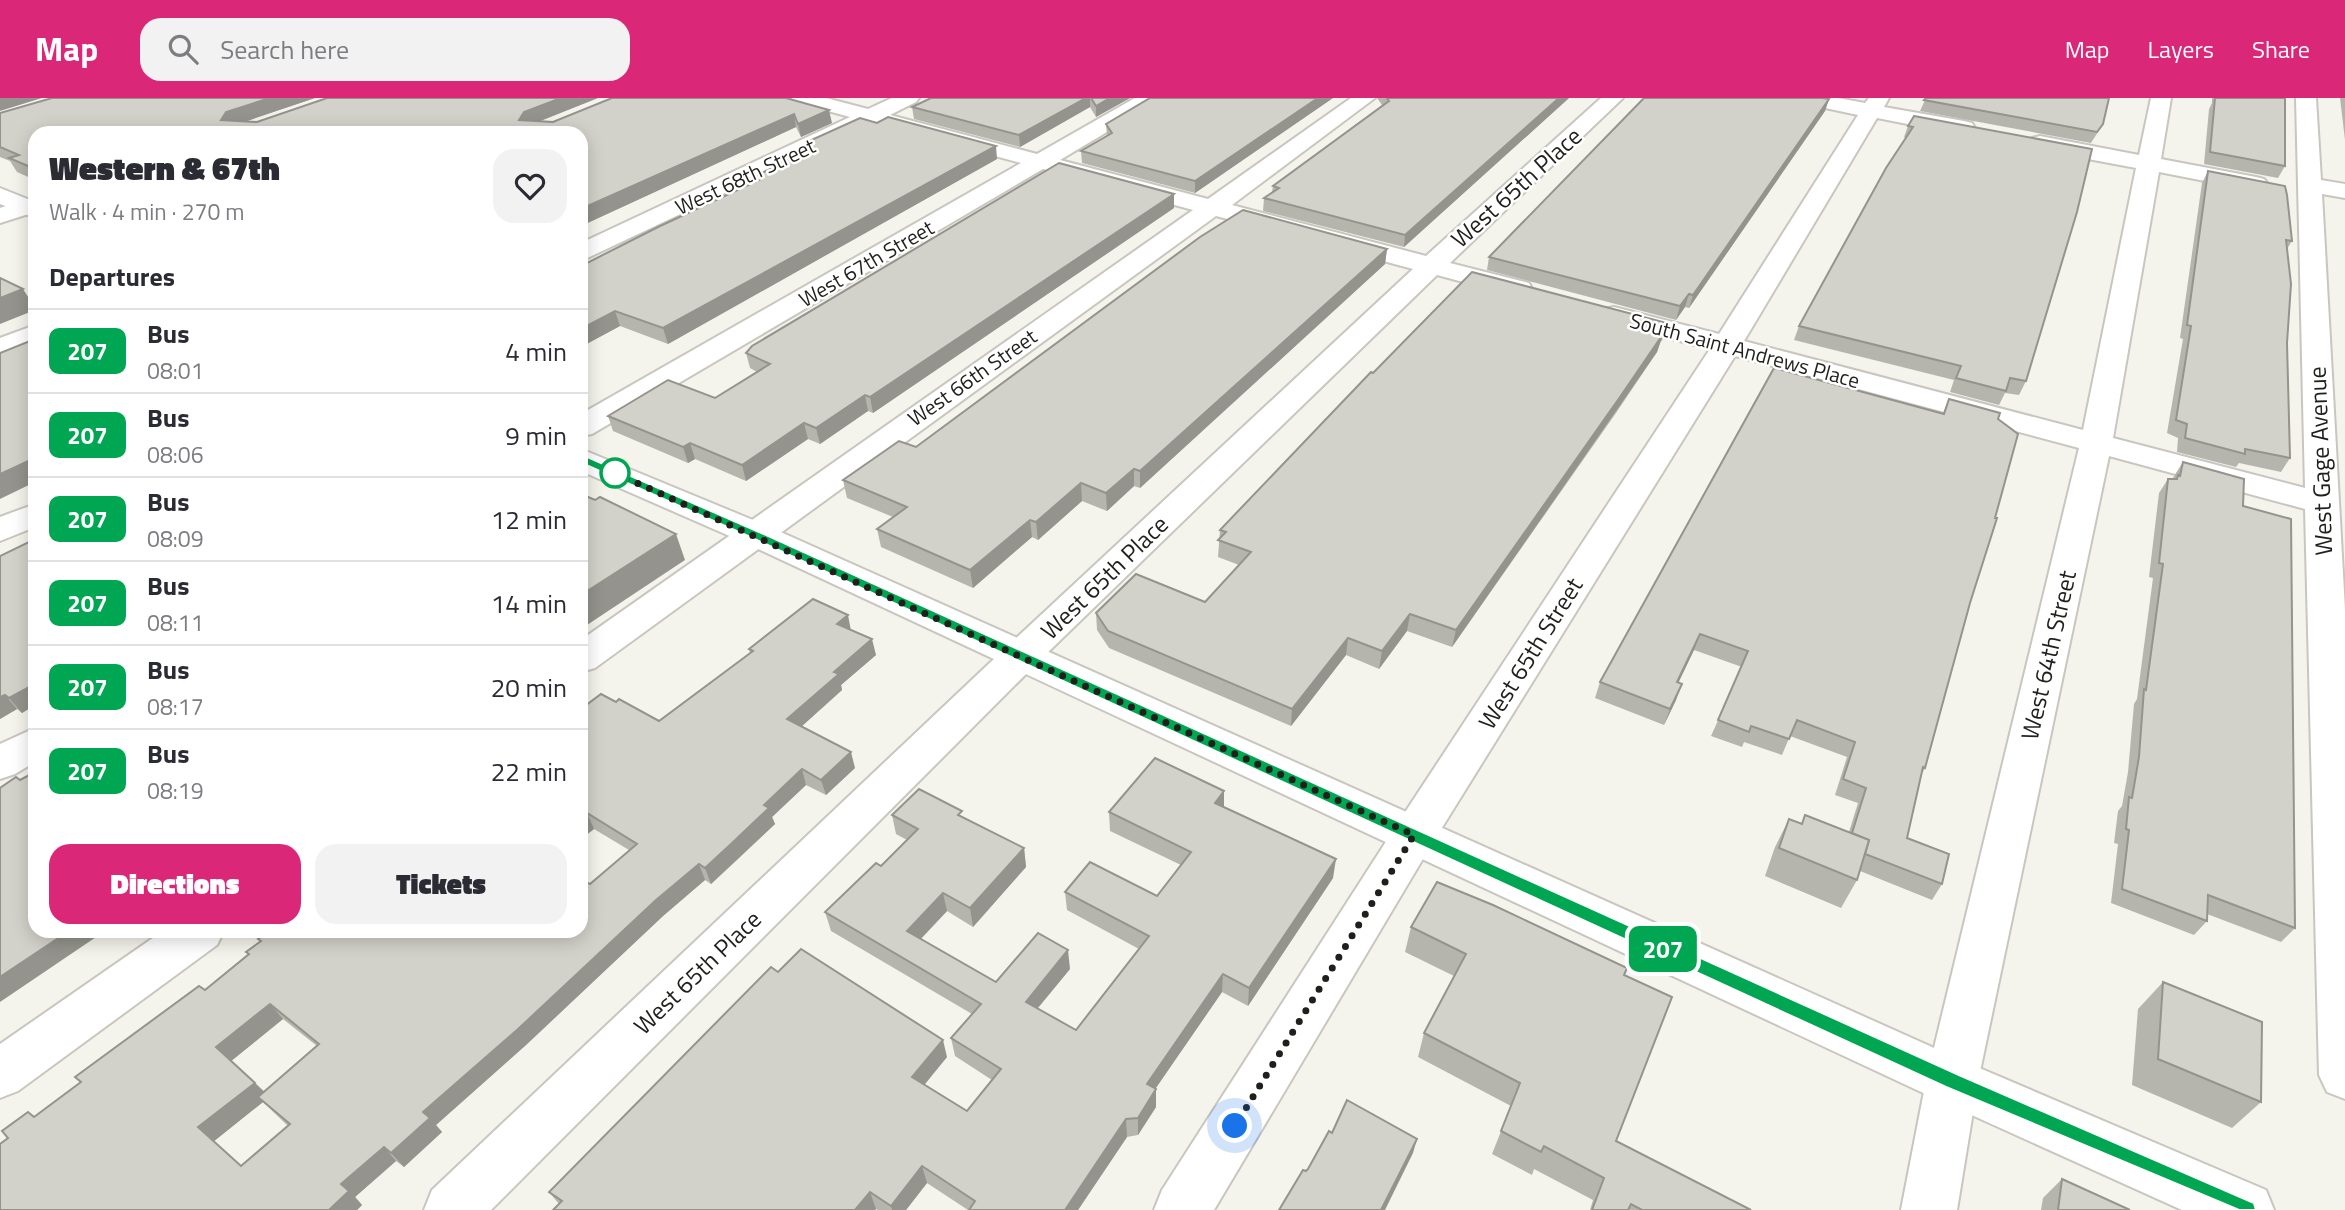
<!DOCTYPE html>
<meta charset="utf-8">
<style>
body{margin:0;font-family:"Titillium Web",sans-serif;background:#f2f2f3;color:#2b2b33;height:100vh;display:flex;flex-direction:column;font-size:26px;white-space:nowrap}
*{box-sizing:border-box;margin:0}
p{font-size:23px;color:#7c7c81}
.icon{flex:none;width:38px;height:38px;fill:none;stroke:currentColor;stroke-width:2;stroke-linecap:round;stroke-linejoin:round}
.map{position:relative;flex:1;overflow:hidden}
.drawer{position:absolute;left:28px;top:28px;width:560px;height:812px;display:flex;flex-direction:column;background:#fff;border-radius:21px;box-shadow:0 4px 18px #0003}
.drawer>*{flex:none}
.badge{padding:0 14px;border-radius:10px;font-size:24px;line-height:46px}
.you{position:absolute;width:35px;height:35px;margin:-18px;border:5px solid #fff;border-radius:50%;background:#1a73e8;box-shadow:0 0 0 10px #1a73e833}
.map>.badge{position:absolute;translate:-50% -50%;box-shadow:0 0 0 4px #fff}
h2{padding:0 21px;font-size:26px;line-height:63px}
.round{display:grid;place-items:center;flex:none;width:74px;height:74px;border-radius:21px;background:#f2f2f3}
.overview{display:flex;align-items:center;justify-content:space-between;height:119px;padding:0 21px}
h1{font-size:33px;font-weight:800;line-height:52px}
.action{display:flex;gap:14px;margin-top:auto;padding:14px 21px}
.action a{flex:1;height:80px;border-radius:21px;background:#db2777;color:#fff;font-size:28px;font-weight:800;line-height:80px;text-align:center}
.action a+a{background:#f2f2f3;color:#2b2b33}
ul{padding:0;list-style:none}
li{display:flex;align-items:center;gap:21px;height:84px;padding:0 21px;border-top:2px solid #e1e1e2}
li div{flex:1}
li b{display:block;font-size:26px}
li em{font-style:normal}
li .badge{min-width:77px;font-weight:700;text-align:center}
header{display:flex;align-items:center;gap:42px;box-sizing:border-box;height:98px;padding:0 35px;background:#db2777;color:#fff}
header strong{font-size:33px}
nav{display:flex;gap:38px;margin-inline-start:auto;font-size:24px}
.search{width:490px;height:63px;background:#f2f2f3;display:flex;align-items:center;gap:18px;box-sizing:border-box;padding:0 24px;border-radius:21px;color:#7c7c81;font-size:26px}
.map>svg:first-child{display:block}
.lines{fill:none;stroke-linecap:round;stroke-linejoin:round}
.minor-casing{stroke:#c8c6bf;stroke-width:4}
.major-casing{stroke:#c8c6bf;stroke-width:4}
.minor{fill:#fff;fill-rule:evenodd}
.major{fill:#fff;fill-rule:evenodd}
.wall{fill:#b5b5ae;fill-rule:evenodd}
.shaded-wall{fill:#94938d}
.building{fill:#d3d2ca;stroke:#94938d;stroke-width:2;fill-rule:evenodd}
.line{fill:#00a651;stroke:#fff;stroke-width:2}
.walk{stroke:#1f1f1c;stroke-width:7;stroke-dasharray:0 12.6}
.stop-dot{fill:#fff;stroke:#00a651;stroke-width:3.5}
.labels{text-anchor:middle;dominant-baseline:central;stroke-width:5;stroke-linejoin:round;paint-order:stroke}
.far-street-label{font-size:21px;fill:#1f1f1c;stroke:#fff}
.street-label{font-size:24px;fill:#1f1f1c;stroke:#fff}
</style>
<header>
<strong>Map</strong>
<div class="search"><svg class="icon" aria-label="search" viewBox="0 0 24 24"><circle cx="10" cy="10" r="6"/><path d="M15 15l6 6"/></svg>Search here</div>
<nav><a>Map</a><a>Layers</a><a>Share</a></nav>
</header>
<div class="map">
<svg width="2345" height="1112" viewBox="0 0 2345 1112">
<rect width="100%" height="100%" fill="#f5f4ec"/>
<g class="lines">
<g class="minor-casing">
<g id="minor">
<polygon points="792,0 826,0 868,11 892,0 919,0 916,4 890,17 1037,56 1135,0 1160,0 1157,4 1060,62 1208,101 1351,0 1375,0 1232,107 1426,158 1601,0 1623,0 1450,165 1529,185 1532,191 1529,197 1519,199 1437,177 1042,560 491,1112 424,1112 432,1092 1014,542 1413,171 1216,118 595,570 581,574 581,542 1193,112 1043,71 592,336 581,338 581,316 1021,65 873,25 581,163 581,145 850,19 795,4"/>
<polygon points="1794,0 1838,0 1865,5 1869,0 1889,0 1884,9 1964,23 1972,25 1975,30 1972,35 1964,37 1877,20 1744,243 2083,332 2136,70 2040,52 2032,50 2029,45 2032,40 2040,38 2139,57 2151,0 2171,0 2161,61 2256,79 2264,81 2268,86 2264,91 2256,93 2159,74 2113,340 2305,390 2296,0 2316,0 2321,82 2345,86 2345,100 2322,96 2345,512 2345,1001 2327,994 2319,977 2305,411 2109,358 1978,983 1957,1112 1901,1112 1926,983 2079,350 1735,258 1430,749 1214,1112 1154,1112 1162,1092 1398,725 1710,251 1604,223 1600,217 1604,211 1614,209 1719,236 1858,17 1797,4"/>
<polygon points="35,99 35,114 0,125 0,110"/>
<polygon points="35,227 35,246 0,259 0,240"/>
<polygon points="35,406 35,429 0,443 0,419"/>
<polygon points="35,630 35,664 15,676 0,681 0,646"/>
<polygon points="163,833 224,833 217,847 18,993 0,1000 0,946"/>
</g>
</g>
<g class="major-casing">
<g id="major">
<polygon points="0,90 35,104 35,120 0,106"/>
<polygon points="581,351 765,427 1970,966 2266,1092 2274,1112 2182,1112 1934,1000 741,443 581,373"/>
</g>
</g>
<use href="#minor" class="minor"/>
<use href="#major" class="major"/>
</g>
<g class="wall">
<polygon points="52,0 315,0 244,24 257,24 327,0 598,0 539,23 553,24 786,0 832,25 801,39 796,29 581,128 581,35 35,35 35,82 17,74 10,63 0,59 0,15"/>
<polygon points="931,0 1130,0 1096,19 1090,9 1020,49 914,21 912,9"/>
<polygon points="1333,0 1195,95 1082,65 1081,53 1107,38 1106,26"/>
<polygon points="1377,0 1569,0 1404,149 1263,113 1264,100 1272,94 1273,88 1382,7"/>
<polygon points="1926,0 2103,26 2091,45 1920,13"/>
<polygon points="2212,0 2285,0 2285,68 2278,80 2204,66 2209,11 2212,5"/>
<polygon points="2340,0 2345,0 2345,42"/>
<polygon points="1829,1 1825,13 1689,210 1685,209 1676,222 1487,172 1489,159"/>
<polygon points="1914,18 2026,283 2019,297 2005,295 1999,307 1950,294 1954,282 1794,242 1799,228 1906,40 1904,39 1908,28"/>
<polygon points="807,44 997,61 668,246 620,228 581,249 581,168 753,85 752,80 809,51"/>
<polygon points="2208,73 2292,143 2287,151 2287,245 2290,360 2281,374 2239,365 2236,369 2177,354 2178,340 2167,335 2183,241 2180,240 2202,85"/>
<polygon points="1174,96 1174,110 873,315 868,313 820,346 808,341 746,383 695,361 688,365 613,333 608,318 715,300 757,274 750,270 746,255"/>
<polygon points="1387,151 1385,166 1140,390 1134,388 1107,413 1082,403 1038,442 1032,439 973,490 881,449 877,431 893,419 847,400 843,382 916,349"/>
<polygon points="1663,241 1660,245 1657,254 1616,315 1452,549 1407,533 1379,571 1346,557 1291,628 1109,550 1097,532 1096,515 1205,504 1239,467 1218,459 1220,432 1373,275"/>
<polygon points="1949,301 1998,321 1970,505 1925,670 1921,677 1907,740 1942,786 1932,802 1860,773 1857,782 1841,810 1765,778 1775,749 1789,721 1801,726 1805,717 1849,734 1858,705 1835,697 1847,659 1790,638 1782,657 1744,644 1742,649 1711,638 1742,569 1694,552 1678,585 1676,602 1664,627 1595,600 1600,584 1943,315"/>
<polygon points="2183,364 2243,408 2295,830 2281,844 2207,816 2207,823 2194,837 2111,805 2118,746 2114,745 2118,713 2122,708 2128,674 2134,606 2137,601 2153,480 2149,479 2159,395 2168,381 2173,381 2174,378"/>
<polygon points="35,441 35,607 22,615 17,611 0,621"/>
<path d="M 851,532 L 876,557 L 841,587 L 842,592 L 801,629 L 855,670 L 826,697 L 806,687 L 772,719 L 775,726 L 737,762 L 711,786 L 705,782 L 663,818 L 526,947 L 436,1027 L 442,1034 L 404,1069 L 396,1063 L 355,1099 L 362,1107 L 357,1112 L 0,1112 L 28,1014 L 34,1019 L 205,892 L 249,857 L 246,854 L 260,844 L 258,841 L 590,786 L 629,752 L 594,731 L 581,741 L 581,611 L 616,604 L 659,623 L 750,555 L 749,551 ZM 283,921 L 317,948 L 264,993 L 231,963 ZM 263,1004 L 288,1028 L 241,1068 L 214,1043 Z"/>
<polygon points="1224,693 1224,709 1333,780 1248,908 1222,894 1155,991 1156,1009 1138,1037 1127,1039 1078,1112 968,1112 927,1085 906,1112 878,1112 876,1111 875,1112 553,1112 559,1106 549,1094 778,874 947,959 924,986 967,1013 992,982 955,958 951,940 972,916 831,833 825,814 881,768 907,742 896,736 892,717 963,719 1024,750 1026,769 973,829 947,813 921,841 996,884 1070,871 1037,911 1076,932 1139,851 1067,812 1065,794 1157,798 1181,767 1110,733 1109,714"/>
<polygon points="1411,829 1624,877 1616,1043 1751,1112 1590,1112 1593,1102 1534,1071 1532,1077 1492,1056 1511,1008 1418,959 1424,935 1454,878 1405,854"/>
<polygon points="2163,884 2261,1004 2232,1030 2132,987 2138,911"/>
<polygon points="2062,1081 2130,1112 2041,1112 2043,1100"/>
</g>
<g class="shaded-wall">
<polygon points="0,0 42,0 0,13"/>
<polygon points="270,0 315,0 232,28 221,22 226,14"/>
<polygon points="561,0 598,0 528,28 519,22 524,14"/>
<polygon points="1086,0 1090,0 1090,9 1020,49 1019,37"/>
<polygon points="1110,0 1130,0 1096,19 1096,8"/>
<polygon points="1318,0 1333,0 1195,95 1195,83"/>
<polygon points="1559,0 1569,0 1404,149 1405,137"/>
<polygon points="1829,1 1825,13 1689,210 1693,197"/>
<polygon points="829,12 832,25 801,39 798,26"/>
<polygon points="794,16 796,29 581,128 581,111"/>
<polygon points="996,48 997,61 668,246 663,230"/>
<polygon points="1174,96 1174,110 873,315 870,299"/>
<polygon points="1387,151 1385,166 1140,390 1140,373"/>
<polygon points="23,191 35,210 35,212 0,226 0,200"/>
<polygon points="1689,196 1685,209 1676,222 1680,208"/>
<polygon points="615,213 620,228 581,249 581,231"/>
<polygon points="1667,225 1657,254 1452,549 1456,532"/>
<polygon points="865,297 868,313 820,346 816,330"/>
<polygon points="804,325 808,341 746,383 742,367"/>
<polygon points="690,345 695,361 688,365 683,349"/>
<polygon points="35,360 35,384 0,401 0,376"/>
<polygon points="1134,371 1134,388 1107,413 1106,395"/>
<polygon points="1081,385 1082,403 1038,442 1036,424"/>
<polygon points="1030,422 1032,439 973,490 970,472"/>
<polygon points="676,436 685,462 581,531 581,497"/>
<polygon points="1410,516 1407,533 1379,571 1382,553"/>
<polygon points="848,517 851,533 837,526"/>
<polygon points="1700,536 1694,552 1671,600 1677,584"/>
<polygon points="1348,540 1346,557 1291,628 1292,611"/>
<polygon points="872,541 876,557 841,587 842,592 792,637 787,621 834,574"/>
<polygon points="35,586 35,607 22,615 9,600"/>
<polygon points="1682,586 1676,602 1664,627 1670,611"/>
<polygon points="5,597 17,611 0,621 0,599"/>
<polygon points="851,654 855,670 826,697 821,682"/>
<polygon points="802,671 806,687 772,719 775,726 711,786 705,770 764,707"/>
<polygon points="1224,693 1224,711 1215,705"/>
<polygon points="587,715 594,731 581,741 581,720"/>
<polygon points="1024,750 1026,769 973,829 970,810"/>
<polygon points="1336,761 1333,780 1248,908 1249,890"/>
<polygon points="699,766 705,782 663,818 526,947 436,1027 442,1034 404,1069 391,1055 423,1014 656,802"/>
<polygon points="943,795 947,813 911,851 907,833"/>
<polygon points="69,833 105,833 0,904 0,879"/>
<polygon points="1068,852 1070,871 1028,922 1026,904"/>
<polygon points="1223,876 1222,894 1147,1003 1147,986"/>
<polygon points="270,906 283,921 230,964 216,949"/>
<polygon points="943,942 947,959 917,996 912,979"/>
<polygon points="255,985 269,999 258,999 263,1004 213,1044 198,1029"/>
<polygon points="1156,991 1156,1009 1138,1037 1138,1020"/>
<polygon points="1126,1021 1127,1039 1078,1112 1065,1112"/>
<polygon points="1417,1041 1413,1055 1385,1112 1381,1112"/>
<polygon points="384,1049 396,1063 355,1099 362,1107 357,1112 329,1112 341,1086"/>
<polygon points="922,1068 927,1085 906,1112 892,1112 891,1108"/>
<polygon points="870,1094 876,1111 875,1112 855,1112"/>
</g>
<g class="building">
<polygon points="52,0 270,0 226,14 221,22 257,24 327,0 561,0 524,14 519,22 553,24 612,0 786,0 829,12 798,26 794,16 581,111 581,35 35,35 35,71 9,60 19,57 0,49 0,15"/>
<polygon points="931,0 1086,0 1019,37 912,9"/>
<polygon points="1091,0 1110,0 1096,8"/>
<polygon points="1150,0 1318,0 1195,83 1081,53 1112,35 1106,26"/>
<polygon points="1387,0 1559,0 1405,137 1264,100 1279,90 1273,88 1389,3"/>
<polygon points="1644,0 1822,0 1829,1 1693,197 1689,196 1680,208 1489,159"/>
<polygon points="1926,0 2109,0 2103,26 2097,34 1924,2"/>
<polygon points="2215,0 2285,0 2285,68 2210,54"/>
<polygon points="1914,18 2092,51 2077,114 2026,283 2010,280 2006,293 1956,280 1961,268 1799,228 1886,70 1913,29 1908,28"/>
<polygon points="888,19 996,48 663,230 615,213 581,231 581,168 658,129 759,82 752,80 810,50 807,44 860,20 877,25"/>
<polygon points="1059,65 1174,96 870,299 865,297 816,330 804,325 742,367 690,345 683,349 608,318 668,282 715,300 770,266 746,255 752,248"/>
<polygon points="2208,73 2285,88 2287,97 2292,143 2286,142 2291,186 2287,245 2290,360 2245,351 2245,356 2185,340 2187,326 2176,322 2191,228 2187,227"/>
<polygon points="1243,112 1387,151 1140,373 1134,371 1106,395 1081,385 1036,424 1030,422 970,472 877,431 907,409 843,382 899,343 916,349 1200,139"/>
<polygon points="1472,174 1667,225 1658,238 1661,239 1620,299 1456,532 1410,516 1382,553 1348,540 1292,611 1108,533 1096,515 1136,476 1205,504 1251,454 1218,442 1226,434 1220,432 1371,274 1373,275"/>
<polygon points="0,180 23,191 0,200"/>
<polygon points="35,241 35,360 0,376 0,255"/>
<polygon points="1774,270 1944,316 1949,301 2000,315 1998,321 2018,336 1995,420 1997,420 1970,505 1925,670 1923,669 1907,740 1949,756 1942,786 1865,756 1869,742 1852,735 1866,690 1843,681 1855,644 1797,622 1789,641 1751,628 1749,634 1718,622 1748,553 1700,536 1677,584 1682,586 1670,611 1600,584"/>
<polygon points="2183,364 2244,381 2243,408 2291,421 2295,830 2208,797 2207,823 2122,791 2129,732 2126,731 2129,699 2132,700 2139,659 2144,591 2146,592 2163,466 2159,465 2168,381 2177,381 2178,377 2180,378"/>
<polygon points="581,396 595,402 600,399 676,436 581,497"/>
<polygon points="35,441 35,586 9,600 5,597 0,599 0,458"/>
<path d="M 813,501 L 848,517 L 837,526 L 872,541 L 834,574 L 839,576 L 787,621 L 851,654 L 821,682 L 802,671 L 764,707 L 769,710 L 731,746 L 705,770 L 699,766 L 656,802 L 517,932 L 423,1014 L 430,1020 L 391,1055 L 384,1049 L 341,1086 L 349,1093 L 329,1112 L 0,1112 L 0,1046 L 8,1040 L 2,1033 L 28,1014 L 34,1019 L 81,984 L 75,979 L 199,888 L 205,892 L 249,856 L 246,854 L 261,843 L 258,841 L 269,833 L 581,833 L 581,781 L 590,786 L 637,746 L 587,715 L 581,720 L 581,611 L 601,596 L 616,604 L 619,601 L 659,623 L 753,553 L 749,551 ZM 270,906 L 319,946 L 258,999 L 290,1026 L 241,1068 L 198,1029 L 255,985 L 216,949 Z"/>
<polygon points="1155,660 1224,693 1215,705 1336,761 1249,890 1223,876 1147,986 1156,991 1138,1020 1126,1021 1065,1112 969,1112 975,1103 922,1068 891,1108 870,1094 855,1112 553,1112 562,1103 549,1094 771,869 778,874 801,851 943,942 912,979 967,1013 1001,971 951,940 981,906 825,814 876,765 881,768 918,731 892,717 919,691 962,713 958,717 1024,750 970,810 943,795 907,833 996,884 1038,835 1068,852 1026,904 1076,932 1149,838 1065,794 1090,764 1157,798 1191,754 1109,714"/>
<polygon points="35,674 35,833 69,833 0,879 0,690 16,679 20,682"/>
<polygon points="1805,717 1869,742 1857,782 1779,750 1789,721 1802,726"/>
<polygon points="1437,784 1493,807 1627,870 1624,877 1672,899 1616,1043 1751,1112 1642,1112 1631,1106 1628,1112 1592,1112 1604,1080 1544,1048 1541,1054 1501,1033 1520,985 1424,935 1466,856 1411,829"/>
<polygon points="2163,884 2262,924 2261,1004 2158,961"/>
<polygon points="1347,1002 1417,1041 1381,1112 1279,1112 1303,1072 1306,1073 1308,1071 1329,1033 1332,1035"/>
<polygon points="2062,1081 2130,1112 2058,1112"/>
</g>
<polygon class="line" points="577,358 585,358 757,433 1959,977 2254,1105 2256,1112 2239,1112 1946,989 748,438 577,363"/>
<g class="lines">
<polyline class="walk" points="615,375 1414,737 1235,1028"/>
</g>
<circle class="stop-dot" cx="615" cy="375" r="14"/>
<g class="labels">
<g class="far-street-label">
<text transform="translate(745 78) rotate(-25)">West 68th Street</text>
<text transform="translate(866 165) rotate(-30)">West 67th Street</text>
<text transform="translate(1745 252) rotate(15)">South Saint Andrews Place</text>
<text transform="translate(972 279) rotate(-35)">West 66th Street</text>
</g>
<g class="street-label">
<text transform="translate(1516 89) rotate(-42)">West 65th Place</text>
<text transform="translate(2320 363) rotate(-92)">West Gage Avenue</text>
<text transform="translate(1104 479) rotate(-44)">West 65th Place</text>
<text transform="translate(1530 555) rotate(-58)">West 65th Street</text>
<text transform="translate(2048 557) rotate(-77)">West 64th Street</text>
<text transform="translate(697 874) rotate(-44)">West 65th Place</text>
</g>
</g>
</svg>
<div class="you" style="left:1235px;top:1028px"></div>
<b class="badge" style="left:1663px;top:851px;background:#00a651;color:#fff">207</b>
<section class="drawer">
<div class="overview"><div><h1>Western &amp; 67th</h1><p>Walk · 4 min · 270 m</p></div><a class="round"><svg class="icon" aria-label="heart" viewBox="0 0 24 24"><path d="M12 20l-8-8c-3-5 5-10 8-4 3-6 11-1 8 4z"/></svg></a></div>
<h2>Departures</h2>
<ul>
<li><span class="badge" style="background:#00a651;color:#fff">207</span><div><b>Bus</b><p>08:01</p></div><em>4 min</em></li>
<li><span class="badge" style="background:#00a651;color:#fff">207</span><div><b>Bus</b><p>08:06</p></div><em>9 min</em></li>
<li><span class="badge" style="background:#00a651;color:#fff">207</span><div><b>Bus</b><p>08:09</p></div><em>12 min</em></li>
<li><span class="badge" style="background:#00a651;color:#fff">207</span><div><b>Bus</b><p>08:11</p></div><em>14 min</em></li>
<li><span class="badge" style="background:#00a651;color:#fff">207</span><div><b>Bus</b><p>08:17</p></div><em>20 min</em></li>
<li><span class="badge" style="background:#00a651;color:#fff">207</span><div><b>Bus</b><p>08:19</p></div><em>22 min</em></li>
</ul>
<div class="action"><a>Directions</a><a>Tickets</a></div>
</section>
</div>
